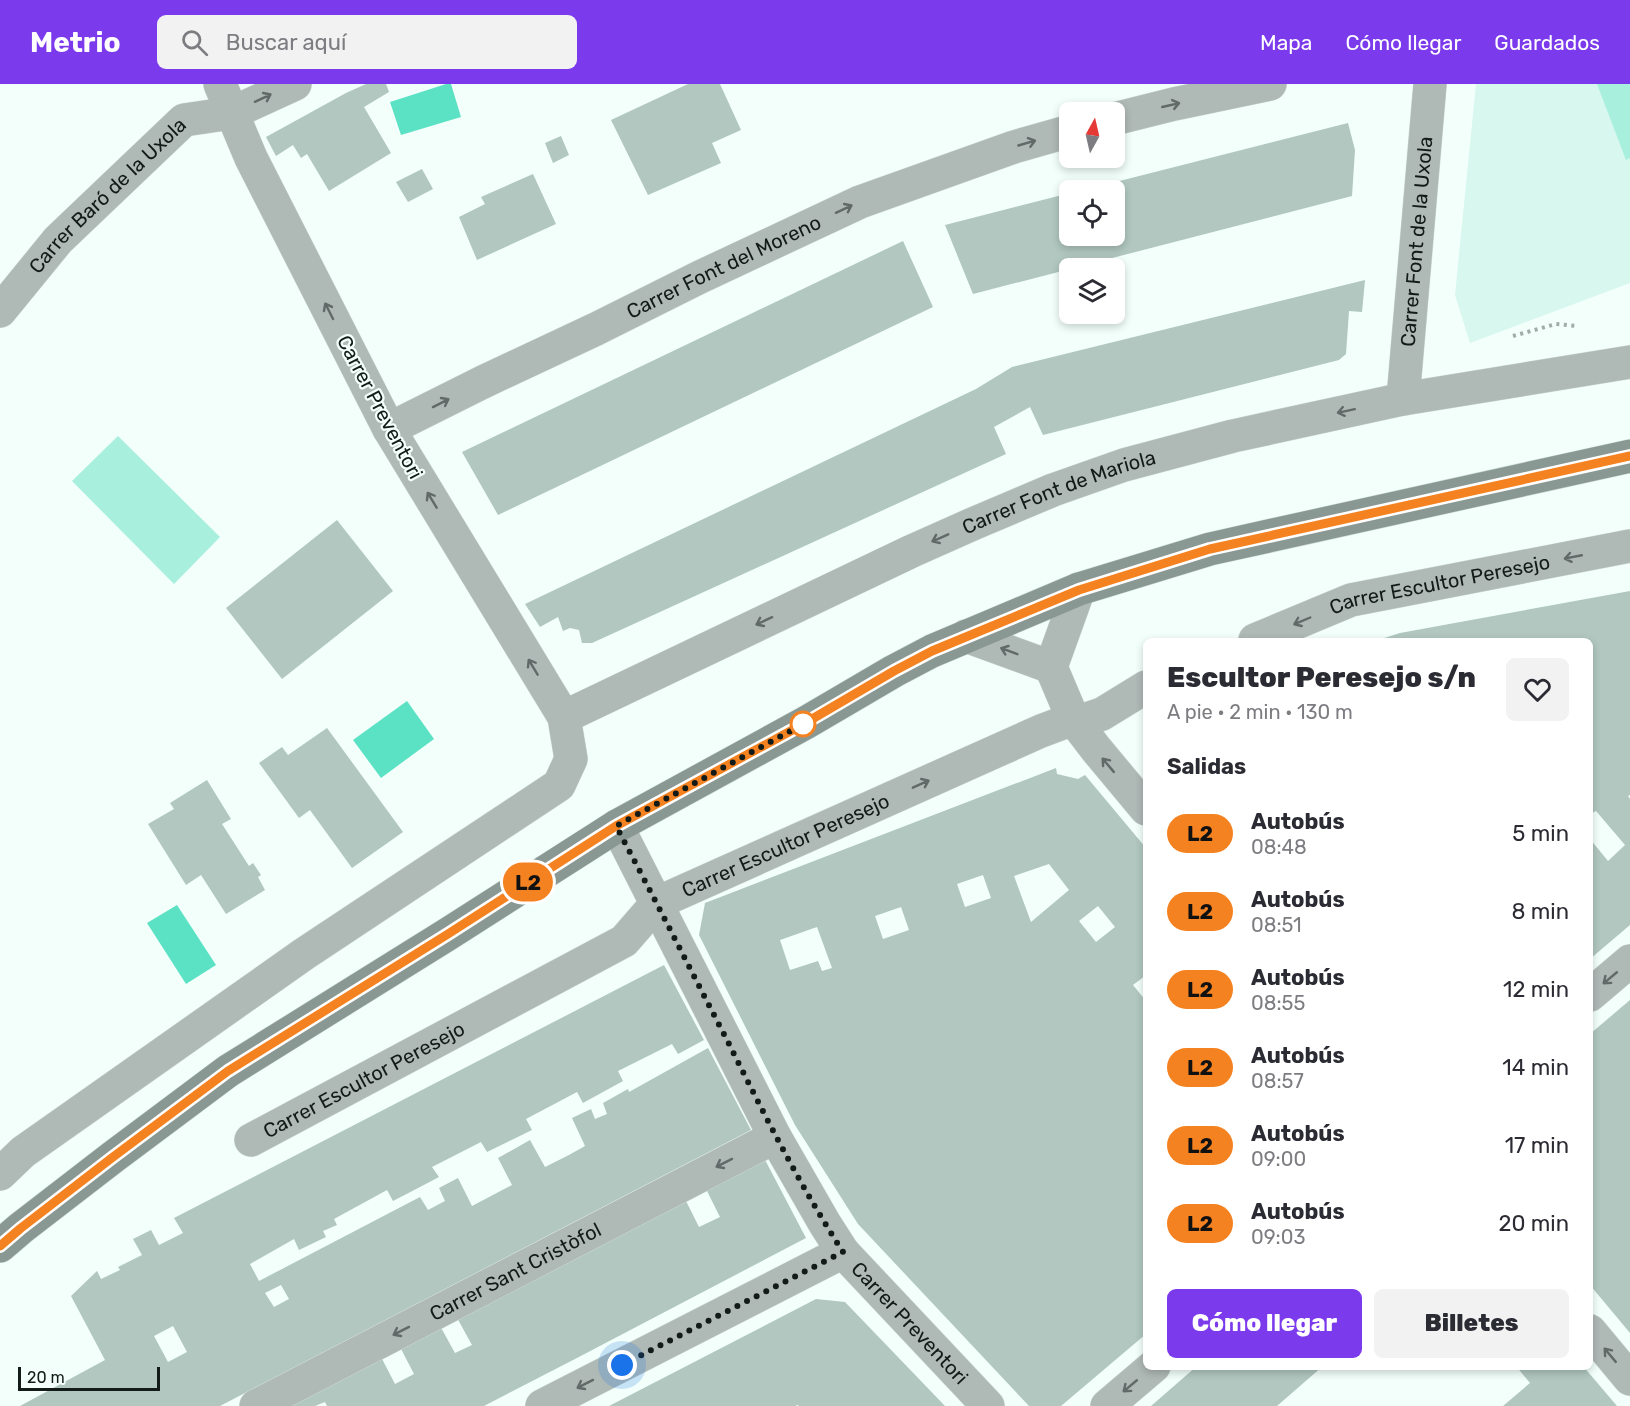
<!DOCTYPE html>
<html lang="es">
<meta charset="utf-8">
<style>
body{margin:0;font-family:Rubik,sans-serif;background:#f2f2f3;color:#2b2b33;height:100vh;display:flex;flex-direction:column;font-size:22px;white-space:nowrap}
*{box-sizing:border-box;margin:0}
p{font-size:20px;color:#7c7c81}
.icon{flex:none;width:33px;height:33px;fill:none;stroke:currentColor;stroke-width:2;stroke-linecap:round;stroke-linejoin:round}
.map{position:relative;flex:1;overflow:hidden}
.details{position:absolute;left:1143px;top:554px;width:450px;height:732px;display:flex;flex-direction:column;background:#fff;border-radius:9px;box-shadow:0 3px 9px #0003}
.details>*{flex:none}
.badge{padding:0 12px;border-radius:20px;font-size:21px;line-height:39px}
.needle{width:39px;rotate:8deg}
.controls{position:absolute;left:1059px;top:18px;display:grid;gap:12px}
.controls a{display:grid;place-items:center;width:66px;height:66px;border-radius:9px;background:#fff;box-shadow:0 3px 9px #0003;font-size:30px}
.scale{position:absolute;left:18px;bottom:15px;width:142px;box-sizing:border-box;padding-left:6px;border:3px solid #131b19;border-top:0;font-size:16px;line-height:21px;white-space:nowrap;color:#131b19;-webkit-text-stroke:4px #f2fffb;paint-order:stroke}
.you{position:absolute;width:30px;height:30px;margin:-15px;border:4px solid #fff;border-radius:50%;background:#1a73e8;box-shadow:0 0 0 9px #1a73e833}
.map>.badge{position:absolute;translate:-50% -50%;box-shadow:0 0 0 3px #fff}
h2{padding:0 24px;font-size:22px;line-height:54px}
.round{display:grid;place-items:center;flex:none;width:63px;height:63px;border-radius:9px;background:#f2f2f3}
.overview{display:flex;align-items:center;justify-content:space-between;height:102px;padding:0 24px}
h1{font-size:28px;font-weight:800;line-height:45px}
.button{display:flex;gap:12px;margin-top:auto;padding:12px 24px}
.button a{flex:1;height:69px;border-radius:9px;background:#7c3aed;color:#fff;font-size:24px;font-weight:800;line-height:69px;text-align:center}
.button a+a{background:#f2f2f3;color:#2b2b33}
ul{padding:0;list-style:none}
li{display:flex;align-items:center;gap:18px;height:78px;padding:0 24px}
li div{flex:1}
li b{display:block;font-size:22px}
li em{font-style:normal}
li .badge{min-width:66px;font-weight:700;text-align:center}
header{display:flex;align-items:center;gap:36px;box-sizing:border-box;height:84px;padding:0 30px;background:#7c3aed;color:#fff}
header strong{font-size:28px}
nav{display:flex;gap:33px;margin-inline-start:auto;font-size:21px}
.search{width:420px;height:54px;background:#f2f2f3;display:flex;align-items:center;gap:15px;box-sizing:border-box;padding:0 21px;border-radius:9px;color:#7c7c81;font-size:22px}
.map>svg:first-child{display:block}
.built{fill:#d8f7ee}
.green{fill:#a8f0dd}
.water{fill:#5be2c5}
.building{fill:#b1c7c0;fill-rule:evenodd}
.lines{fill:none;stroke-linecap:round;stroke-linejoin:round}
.street-casing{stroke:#cedbd7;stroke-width:34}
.secondary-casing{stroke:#cedbd7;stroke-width:34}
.path{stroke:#a1aca9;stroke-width:4;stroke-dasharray:3 4.5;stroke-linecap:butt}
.street{stroke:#afb9b6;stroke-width:33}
.secondary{stroke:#8a9894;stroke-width:33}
.oneway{stroke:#616a68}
.line-casing{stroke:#fff;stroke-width:14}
.line{stroke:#f58220;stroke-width:9}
.walk{stroke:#131b19;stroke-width:6;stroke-dasharray:0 10.8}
.stop-dot{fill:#fff;stroke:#f58220;stroke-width:3}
.labels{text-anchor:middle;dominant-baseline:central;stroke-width:4.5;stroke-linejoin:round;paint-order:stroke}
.street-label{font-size:20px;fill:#131b19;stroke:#f2fffb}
</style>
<header>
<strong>Metrio</strong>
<div class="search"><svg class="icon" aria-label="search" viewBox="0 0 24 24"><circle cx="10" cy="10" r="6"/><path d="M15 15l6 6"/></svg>Buscar aquí</div>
<nav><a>Mapa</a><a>Cómo llegar</a><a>Guardados</a></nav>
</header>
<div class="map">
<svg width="1630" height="1322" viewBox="0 0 1630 1322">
<rect width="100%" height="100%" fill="#f2fffb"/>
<polygon class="built" points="1476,0 1630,0 1630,199 1470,259 1455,211"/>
<g class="green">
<polygon points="1597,0 1630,0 1630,74 1626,76"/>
<polygon points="118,352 220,453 174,500 72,397"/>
</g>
<g class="water">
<polygon points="446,0 451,0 461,33 401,51 390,18"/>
<polygon points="407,617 434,655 381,694 353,656"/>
<polygon points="177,821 216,881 186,900 147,839"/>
</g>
<g class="building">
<polygon points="366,0 386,0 389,8 364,23 391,69 329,107 307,70 301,74 293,61 276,72 266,53 346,9"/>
<polygon points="688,0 720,0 741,46 712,59 721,79 648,111 611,36"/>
<polygon points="1348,39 1355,66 1352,112 973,210 945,141 1070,109 1070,152 1114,152 1114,106 1084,106"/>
<polygon points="561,52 569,71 553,79 545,59"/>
<polygon points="422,85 433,105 408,118 396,98"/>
<polygon points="533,90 556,140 477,176 459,133 485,120 481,113"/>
<polygon points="903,157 933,223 498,431 462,368"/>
<polygon points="1365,196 1362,228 1349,227 1346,270 1339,276 1043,351 1030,323 994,343 1006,370 592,559 582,559 579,546 570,544 563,547 558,533 540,543 525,520 976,305 1012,283"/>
<polygon points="337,436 393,507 282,595 226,524"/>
<polygon points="1630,507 1630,711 1628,712 1630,715 1630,841 1590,875 1590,755 1608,777 1625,761 1596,727 1590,730 1590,556 1378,556 1400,549"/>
<polygon points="327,644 403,748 352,784 310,726 299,734 259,679 282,663 288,671"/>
<path d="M 1056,684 L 1057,690 L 1078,695 L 1085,691 L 1146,764 L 1146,891 L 1133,901 L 1146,917 L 1146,1250 L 1061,1322 L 1029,1322 L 858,1140 L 795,1041 L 699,851 L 705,819 ZM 1049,780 L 1069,806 L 1031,838 L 1014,792 ZM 983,791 L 991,814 L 965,823 L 957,800 ZM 1098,822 L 1115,843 L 1096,858 L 1079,837 ZM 901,823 L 909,846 L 883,855 L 875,832 ZM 817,843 L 832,884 L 822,887 L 818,877 L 790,886 L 780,856 Z"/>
<polygon points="207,696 231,735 222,740 249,782 253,779 261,791 258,793 265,806 226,830 201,791 186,801 148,740 174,725 170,719"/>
<path d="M 664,881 L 704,956 L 678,970 L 672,960 L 618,987 L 623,997 L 583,1019 L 577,1008 L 526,1035 L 532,1046 L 487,1068 L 481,1058 L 432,1083 L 439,1093 L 420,1103 L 393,1117 L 387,1106 L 334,1135 L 337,1141 L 323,1147 L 326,1153 L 299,1166 L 294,1155 L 250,1180 L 259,1197 L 420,1113 L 428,1126 L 445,1117 L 439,1104 L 458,1094 L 472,1122 L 512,1101 L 498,1074 L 530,1056 L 545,1083 L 569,1071 L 585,1062 L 572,1034 L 591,1025 L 595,1035 L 607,1030 L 603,1019 L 628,1005 L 629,1008 L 708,964 L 751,1046 L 220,1322 L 20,1322 L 105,1276 L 71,1212 L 97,1187 L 101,1195 L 120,1186 L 118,1183 L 142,1171 L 133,1155 L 151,1146 L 159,1161 L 183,1149 L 174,1134 ZM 281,1201 L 289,1215 L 274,1223 L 265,1209 ZM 173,1242 L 187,1268 L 168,1278 L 154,1252 Z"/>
<polygon points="1630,916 1630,1249 1590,1201 1590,950"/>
<polygon points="763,1072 806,1154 575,1275 484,1322 327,1322 325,1318 315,1322 283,1322 380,1271 395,1300 414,1290 399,1261 439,1240 455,1269 472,1261 456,1232 684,1113 699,1143 720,1133 705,1103"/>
<polygon points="816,1215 845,1218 945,1322 799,1322 798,1321 795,1322 609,1322"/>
<polygon points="1197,1282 1323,1282 1277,1322 1151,1322"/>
<polygon points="1516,1282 1583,1282 1617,1322 1503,1322 1530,1299"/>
</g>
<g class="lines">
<g class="street-casing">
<g id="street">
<polyline points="1114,35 1174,20 1270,0"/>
<path id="s1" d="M 0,227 L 58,156 L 184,36 L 232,29 L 295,0"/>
<path id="s2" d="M 1403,315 L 1430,0"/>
<path id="s3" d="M 389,345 L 483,298 L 596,245 L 700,193 L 860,118 L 1014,63 L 1070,47"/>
<polyline points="1079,505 1051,583 1073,635 1096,665 1146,725"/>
<polyline points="966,552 1051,583"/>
<path id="s4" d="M 1255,556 L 1351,516 L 1630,462"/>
<path id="s5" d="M 564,633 L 912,467 L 975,439 L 1053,406 L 1124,381 L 1233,352 L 1403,315 L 1630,278"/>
<path id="s6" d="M 617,742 L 775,1053 L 825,1140 L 843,1168 L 988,1322"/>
<polyline points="1590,911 1630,877"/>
<path id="s7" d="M 251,1056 L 624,857 L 657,819 L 1041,647 L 1073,635 L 1087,635 L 1102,630 L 1146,603"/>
<polyline points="0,1090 23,1068 304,870 559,701 571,675 564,633 389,345 251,74 220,0"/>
<polyline points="1590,1247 1630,1295"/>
<path id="s8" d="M 256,1322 L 775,1053"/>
<polyline points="542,1322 843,1168"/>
<polyline points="1107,1322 1154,1282"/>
</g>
</g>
<g class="secondary-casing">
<polyline id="secondary" points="0,1162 21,1144 113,1073 228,987 448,850 617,742 807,638 894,587 932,567 1079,505 1210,465 1630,372"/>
</g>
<polyline class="path" points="1513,252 1556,240 1576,242"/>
<use href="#street" class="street"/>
<use href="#secondary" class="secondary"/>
</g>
<defs><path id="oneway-shaft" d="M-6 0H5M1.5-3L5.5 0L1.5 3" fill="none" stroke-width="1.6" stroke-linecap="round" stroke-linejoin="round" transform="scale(1.5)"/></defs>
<g class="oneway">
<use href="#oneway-shaft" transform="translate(263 14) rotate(-25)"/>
<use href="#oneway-shaft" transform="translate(1171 21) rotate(-13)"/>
<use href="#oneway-shaft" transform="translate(1027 59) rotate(-16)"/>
<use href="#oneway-shaft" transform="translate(844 125) rotate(-25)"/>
<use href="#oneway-shaft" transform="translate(329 227) rotate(-117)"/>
<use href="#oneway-shaft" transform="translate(441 319) rotate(-27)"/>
<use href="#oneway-shaft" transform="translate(1346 327) rotate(168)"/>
<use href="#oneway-shaft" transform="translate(432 416) rotate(-121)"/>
<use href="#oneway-shaft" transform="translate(940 454) rotate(156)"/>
<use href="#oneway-shaft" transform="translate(1573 473) rotate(169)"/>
<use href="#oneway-shaft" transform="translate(764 537) rotate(155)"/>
<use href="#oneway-shaft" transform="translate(1302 537) rotate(157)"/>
<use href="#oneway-shaft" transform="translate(1009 567) rotate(-159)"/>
<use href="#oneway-shaft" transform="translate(533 583) rotate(-121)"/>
<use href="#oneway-shaft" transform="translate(1108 681) rotate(-130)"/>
<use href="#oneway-shaft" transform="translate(921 700) rotate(-24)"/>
<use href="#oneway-shaft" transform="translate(1610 894) rotate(140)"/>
<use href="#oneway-shaft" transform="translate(724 1079) rotate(153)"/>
<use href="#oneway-shaft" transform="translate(401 1247) rotate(153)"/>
<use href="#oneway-shaft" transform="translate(1610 1271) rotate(-130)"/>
<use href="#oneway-shaft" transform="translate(585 1300) rotate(153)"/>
<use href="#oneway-shaft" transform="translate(1130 1302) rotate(140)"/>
</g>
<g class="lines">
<g class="line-casing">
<polyline id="line" points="0,1162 21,1144 113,1073 228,987 448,850 616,742 807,638 894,587 932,567 1079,506 1210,465 1630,372"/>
</g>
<use href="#line" class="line"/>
<path class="walk" d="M 622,1281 L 843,1168 C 799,1100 763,1028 727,956 C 690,885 654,813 616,742 L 807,638 L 803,640"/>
</g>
<circle class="stop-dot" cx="803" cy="640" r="12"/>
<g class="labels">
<g class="street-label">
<text stroke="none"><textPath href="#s1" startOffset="158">Carrer Baró de la Uxola</textPath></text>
<text stroke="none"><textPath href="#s2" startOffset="158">Carrer Font de la Uxola</textPath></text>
<text stroke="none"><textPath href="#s3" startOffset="372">Carrer Font del Moreno</textPath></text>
<text transform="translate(380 323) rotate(62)">Carrer Preventori</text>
<text stroke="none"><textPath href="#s5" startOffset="544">Carrer Font de Mariola</textPath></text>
<text stroke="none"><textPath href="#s4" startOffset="194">Carrer Escultor Peresejo</textPath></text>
<text stroke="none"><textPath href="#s7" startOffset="614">Carrer Escultor Peresejo</textPath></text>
<text stroke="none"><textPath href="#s7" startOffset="128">Carrer Escultor Peresejo</textPath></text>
<text stroke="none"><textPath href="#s8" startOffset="292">Carrer Sant Cristòfol</textPath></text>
<text stroke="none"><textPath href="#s6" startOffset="580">Carrer Preventori</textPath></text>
</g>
</g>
</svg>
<div class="controls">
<a><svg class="needle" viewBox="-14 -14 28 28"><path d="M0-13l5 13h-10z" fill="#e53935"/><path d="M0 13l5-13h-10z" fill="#7c7c81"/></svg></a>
<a><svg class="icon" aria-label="locate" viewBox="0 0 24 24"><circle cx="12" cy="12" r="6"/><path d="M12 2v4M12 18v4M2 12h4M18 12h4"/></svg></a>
<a><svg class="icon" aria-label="layers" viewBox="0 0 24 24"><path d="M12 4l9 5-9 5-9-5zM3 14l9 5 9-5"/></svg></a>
</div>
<div class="scale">20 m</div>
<div class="you" style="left:622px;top:1281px"></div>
<b class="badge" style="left:528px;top:798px;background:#f58220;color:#111">L2</b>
<section class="details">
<div class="overview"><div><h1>Escultor Peresejo s/n</h1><p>A pie · 2 min · 130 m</p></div><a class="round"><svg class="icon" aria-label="heart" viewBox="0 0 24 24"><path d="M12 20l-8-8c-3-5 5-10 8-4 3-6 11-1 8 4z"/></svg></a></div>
<h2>Salidas</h2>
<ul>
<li><span class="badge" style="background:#f58220;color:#111">L2</span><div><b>Autobús</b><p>08:48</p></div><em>5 min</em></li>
<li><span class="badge" style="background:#f58220;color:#111">L2</span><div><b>Autobús</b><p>08:51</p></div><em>8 min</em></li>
<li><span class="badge" style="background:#f58220;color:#111">L2</span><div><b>Autobús</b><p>08:55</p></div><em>12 min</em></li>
<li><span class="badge" style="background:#f58220;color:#111">L2</span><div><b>Autobús</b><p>08:57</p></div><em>14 min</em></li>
<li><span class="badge" style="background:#f58220;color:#111">L2</span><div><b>Autobús</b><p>09:00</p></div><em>17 min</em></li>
<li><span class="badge" style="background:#f58220;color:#111">L2</span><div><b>Autobús</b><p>09:03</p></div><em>20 min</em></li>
</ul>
<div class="button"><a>Cómo llegar</a><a>Billetes</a></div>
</section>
</div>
